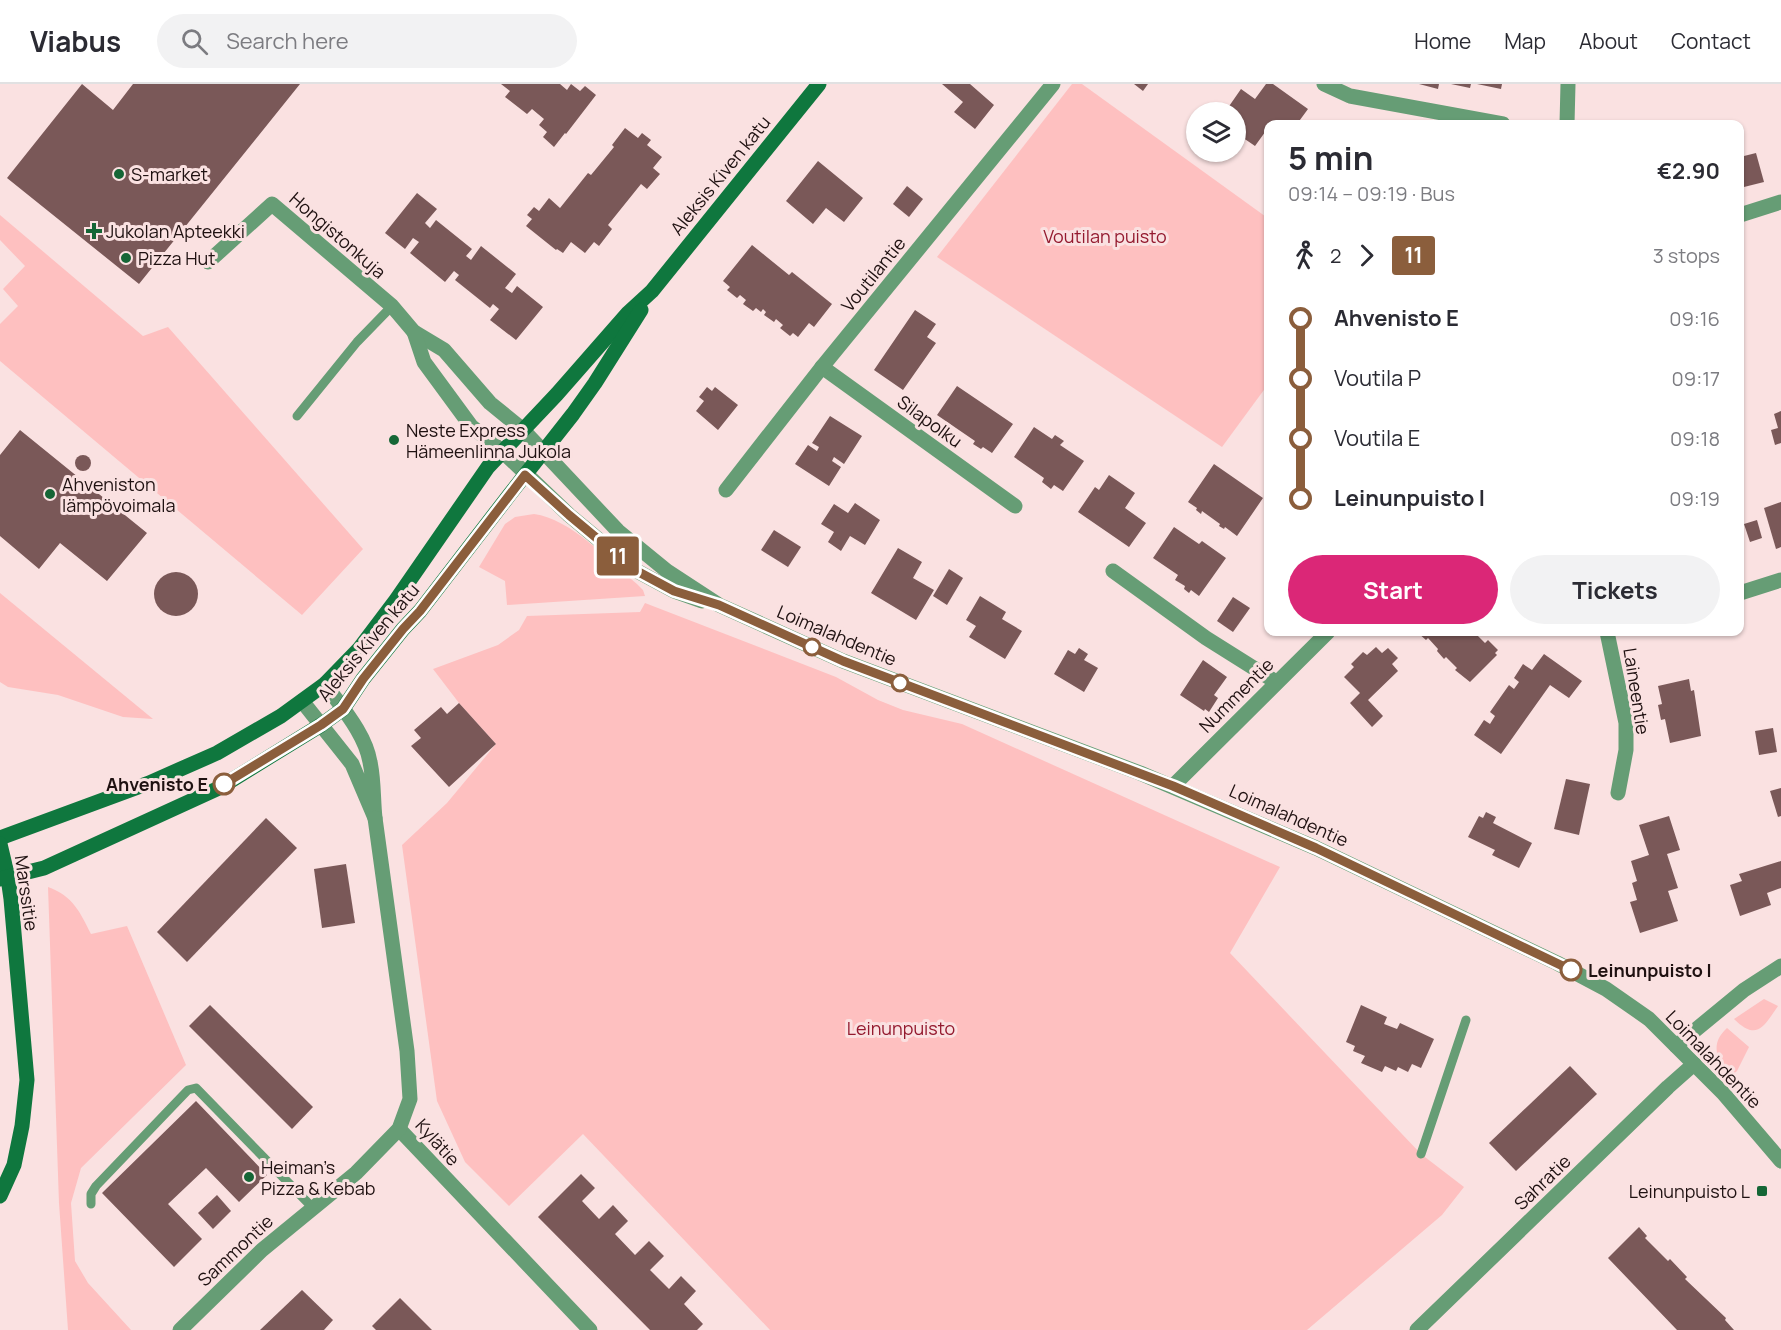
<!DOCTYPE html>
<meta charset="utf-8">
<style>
body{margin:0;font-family:Manrope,sans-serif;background:#f2f2f3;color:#2b2b33;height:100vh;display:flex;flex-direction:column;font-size:22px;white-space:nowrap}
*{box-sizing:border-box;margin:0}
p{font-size:20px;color:#7c7c81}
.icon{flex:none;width:33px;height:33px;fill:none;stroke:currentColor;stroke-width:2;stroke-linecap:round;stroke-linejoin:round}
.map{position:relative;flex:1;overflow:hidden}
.details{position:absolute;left:1264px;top:36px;width:480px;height:516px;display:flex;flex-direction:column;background:#fff;border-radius:12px;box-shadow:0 2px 4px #0004}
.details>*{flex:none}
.badge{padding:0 12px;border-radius:4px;font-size:21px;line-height:39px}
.controls{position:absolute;left:1186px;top:18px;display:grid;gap:12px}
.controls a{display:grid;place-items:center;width:60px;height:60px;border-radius:50%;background:#fff;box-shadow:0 2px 4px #0004;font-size:30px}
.map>.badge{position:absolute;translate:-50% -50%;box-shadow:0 0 0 3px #fff}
.legs{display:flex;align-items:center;gap:9px;height:66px;padding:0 24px;font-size:20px}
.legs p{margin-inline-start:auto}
.overview{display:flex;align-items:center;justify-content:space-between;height:102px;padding:0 24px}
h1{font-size:33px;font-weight:700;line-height:45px}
.button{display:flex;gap:12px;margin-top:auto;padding:12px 24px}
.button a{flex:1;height:69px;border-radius:36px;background:#db2777;color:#fff;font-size:24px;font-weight:700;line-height:69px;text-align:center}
.button a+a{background:#f2f2f3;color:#2b2b33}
ul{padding:0 24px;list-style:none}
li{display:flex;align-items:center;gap:21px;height:60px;font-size:22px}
li i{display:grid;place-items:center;width:9px;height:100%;margin:0 8px;background:currentColor}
li i::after{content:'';width:15px;height:15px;margin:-8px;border:4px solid;border-radius:50%;background:#fff}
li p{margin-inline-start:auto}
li:first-child i{background:linear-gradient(#0000 50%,currentColor 0)}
li:last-child i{background:linear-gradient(currentColor 50%,#0000 0)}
header{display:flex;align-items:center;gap:36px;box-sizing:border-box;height:84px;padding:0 30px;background:#fff;border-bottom:2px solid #e1e1e2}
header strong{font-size:28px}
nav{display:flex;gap:33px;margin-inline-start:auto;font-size:21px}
.search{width:420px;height:54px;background:#f2f2f3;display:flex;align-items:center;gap:15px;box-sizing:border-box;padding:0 21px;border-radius:33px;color:#7c7c81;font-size:22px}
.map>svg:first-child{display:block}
.green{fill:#fec0c0}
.building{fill:#7a5858}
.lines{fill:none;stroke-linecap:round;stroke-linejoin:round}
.service{stroke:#669d75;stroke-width:9}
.minor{stroke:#669d75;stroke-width:15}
.tertiary{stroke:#669d75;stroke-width:15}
.secondary{stroke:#0f773e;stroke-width:15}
.line-1-casing{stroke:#fff;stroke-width:14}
.line-1{stroke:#8b5e3c;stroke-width:9}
.poi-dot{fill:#156636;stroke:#fae1e1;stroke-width:2}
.stop-1-dot{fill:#fff;stroke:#8b5e3c;stroke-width:3}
.labels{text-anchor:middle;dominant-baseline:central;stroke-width:6;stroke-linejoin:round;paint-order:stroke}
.poi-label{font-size:18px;fill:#1f1111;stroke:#fae1e1;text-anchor:start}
.street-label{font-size:18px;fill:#1f1111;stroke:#fae1e1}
.park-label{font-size:18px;fill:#941a2f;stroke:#fae1e1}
.stop-label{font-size:18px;font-weight:bold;fill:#1f1111;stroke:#fae1e1;text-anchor:end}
</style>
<header>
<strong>Viabus</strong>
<div class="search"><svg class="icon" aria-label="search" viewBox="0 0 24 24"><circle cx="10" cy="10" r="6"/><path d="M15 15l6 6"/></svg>Search here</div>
<nav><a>Home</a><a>Map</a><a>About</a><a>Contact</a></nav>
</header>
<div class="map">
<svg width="1781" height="1246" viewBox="0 0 1781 1246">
<rect width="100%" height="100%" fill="#fae1e1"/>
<g class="green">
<polygon points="1072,0 1082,0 1269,135 1269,299 1222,363 937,173"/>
<polygon points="0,131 143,252 168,243 363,465 302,531 0,277 0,240 18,222 3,205 25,182 0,156"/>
<path d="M 534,430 C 571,435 608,476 637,500 L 643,506 L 645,512 L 507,521 L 505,497 L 479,483 L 505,440 L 515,433 Z"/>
<polygon points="0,509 153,635 123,633 58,611 8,603 0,598"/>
<polygon points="645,519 836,593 878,616 903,626 962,640 1280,783 1230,869 1421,1070 1464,1103 1442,1131 1307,1246 770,1246 583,1050 509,1122 465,1078 437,1017 402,761 447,719 496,660 459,619 433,585 498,561 519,546 527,532 640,528"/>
<path d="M 48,803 C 73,812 80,828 91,850 L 127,842 L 186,981 L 81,1084 L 71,1119 L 75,1177 L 88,1199 L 131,1246 L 68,1246 L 59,1119 Z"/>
<path d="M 1764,915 L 1778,922 C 1764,942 1757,958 1734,935 Z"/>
<path d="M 1727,944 L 1749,963 L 1737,987 L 1731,992 L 1722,988 C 1717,969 1711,959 1727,944 Z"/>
</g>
<g class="building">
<polygon points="82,0 113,26 133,0 300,0 139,200 7,94"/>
<polygon points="501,0 560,0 567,6 571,0 580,7 585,2 596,11 566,50 565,49 554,63 543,53 547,48 539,41 544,35 532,25 527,30 505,13 510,7"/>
<polygon points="942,0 970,0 994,21 975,45 954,28 963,18"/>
<polygon points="1134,0 1148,0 1143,7"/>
<polygon points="1266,0 1273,0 1308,25 1297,40 1277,40 1273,37 1255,62 1236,49 1236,28 1225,28 1241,5 1255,15"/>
<polygon points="1419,0 1439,0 1438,5"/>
<polygon points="1451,0 1471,0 1470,4"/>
<polygon points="1477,0 1502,0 1501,5"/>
<polygon points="625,44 638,54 642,49 651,56 647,61 662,73 653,84 660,90 647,105 641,100 608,141 612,145 599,162 594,158 585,169 571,158 563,169 557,165 556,166 526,142 532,135 527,131 534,123 539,127 549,114 560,124 588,89 591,91 614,63 612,61"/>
<polygon points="1756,69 1764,98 1740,104 1740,73"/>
<polygon points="818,77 863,114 844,138 826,124 813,140 786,117"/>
<polygon points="907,102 923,115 909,133 893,120"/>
<polygon points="417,109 437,125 425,139 430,144 436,136 472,165 466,172 471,176 481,162 516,190 505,204 512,209 517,202 543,223 516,256 490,236 499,225 493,220 490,224 455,196 459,191 454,187 445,198 410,169 419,158 413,154 405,165 385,149"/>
<polygon points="752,161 789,191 792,188 832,220 814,243 809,239 798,253 793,249 790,252 780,244 783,241 776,235 774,238 764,231 766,228 763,225 761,228 756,224 753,227 743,220 746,216 740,211 737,214 727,206 730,203 723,197"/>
<polygon points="915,226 936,240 927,253 936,259 903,306 874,286"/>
<polygon points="957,302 1013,340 992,369 983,363 981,365 973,360 975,357 937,331"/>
<polygon points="707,303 712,307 715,303 738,321 718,346 696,327 704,317 699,313"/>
<polygon points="1781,327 1781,359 1775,361 1771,346 1778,344 1774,330"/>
<polygon points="830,332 862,352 844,380 834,373 832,377 841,383 829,402 795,380 808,361 817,367 819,363 812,359"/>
<polygon points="1034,343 1052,355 1055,351 1064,357 1060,361 1084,377 1063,407 1054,401 1051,405 1042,398 1044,394 1014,373"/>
<polygon points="20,346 147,449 107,497 60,459 39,485 0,452 0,371"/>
<circle cx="83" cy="379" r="8"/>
<polygon points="1214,380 1263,414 1237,452 1225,443 1224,445 1219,442 1220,440 1202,427 1201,430 1196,426 1197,424 1188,418"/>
<polygon points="1109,391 1135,409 1125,424 1146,439 1129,463 1078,428 1095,403 1099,406"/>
<polygon points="1781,418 1781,463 1776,465 1764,424"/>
<polygon points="855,419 880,436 865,461 850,452 841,467 828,458 834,448 821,440 834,420 848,429"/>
<polygon points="1757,436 1762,454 1750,458 1744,440"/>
<polygon points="1174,443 1199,460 1202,457 1226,474 1199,512 1191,506 1189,509 1184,505 1185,502 1175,496 1178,491 1153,474"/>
<polygon points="774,446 801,463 788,483 761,466"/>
<polygon points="898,464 922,478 913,494 934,506 916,536 871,509"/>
<polygon points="949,485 963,494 947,521 933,512"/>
<circle cx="176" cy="510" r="22"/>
<polygon points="980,512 1006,528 1002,535 1022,547 1005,575 969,553 976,542 966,536"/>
<polygon points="1233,513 1250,524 1233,548 1217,537"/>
<polygon points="1419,548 1479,548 1476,550 1485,559 1488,556 1498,566 1495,569 1497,571 1470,598 1455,586 1457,584 1446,573 1444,575 1437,567 1438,565 1428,554 1426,556 1418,549"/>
<polygon points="1376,563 1382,569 1388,564 1398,574 1392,580 1398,587 1368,616 1383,632 1372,643 1350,619 1360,609 1344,593 1354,583 1351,580 1363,568 1367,571"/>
<polygon points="1079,564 1088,570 1084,576 1098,584 1084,608 1054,590 1068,566 1075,570"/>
<polygon points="1544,570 1582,597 1569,614 1550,601 1501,670 1474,651 1484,636 1490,640 1495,632 1490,628 1509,601 1514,605 1519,598 1514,594 1523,580 1532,586"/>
<polygon points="1203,576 1227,593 1214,611 1218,614 1209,628 1205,625 1204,627 1180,611"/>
<polygon points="1689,595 1691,607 1694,606 1701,652 1670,659 1665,635 1661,636 1658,621 1662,620 1658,602"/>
<polygon points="459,619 496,660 449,703 411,662 421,654 414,646 441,623 447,630"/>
<polygon points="1773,644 1777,668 1759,671 1755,647"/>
<polygon points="1566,695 1590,700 1579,751 1554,745"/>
<polygon points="1781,704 1781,732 1778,733 1770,707"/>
<polygon points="1486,728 1496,733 1493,739 1532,759 1519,784 1492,771 1495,766 1468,753 1479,732 1483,734"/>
<polygon points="1669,732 1680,766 1667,770 1678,804 1668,807 1678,837 1640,849 1630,818 1637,816 1632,799 1637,797 1631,777 1649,771 1639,741"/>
<polygon points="266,734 297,764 187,878 157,848"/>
<polygon points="1781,777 1781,804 1767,809 1771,821 1740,832 1730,801 1742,797 1739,790"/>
<polygon points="346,780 355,839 322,844 314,785"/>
<polygon points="210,921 313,1023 292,1045 189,942"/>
<polygon points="1361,921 1387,933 1384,940 1397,945 1400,939 1434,955 1421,984 1412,980 1408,988 1398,983 1396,987 1385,982 1382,988 1361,979 1365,972 1353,967 1355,962 1346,958"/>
<polygon points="1570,982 1597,1010 1516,1087 1489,1059"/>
<polygon points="196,1017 267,1091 239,1118 206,1084 168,1120 202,1155 174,1183 102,1109"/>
<polygon points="581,1090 595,1104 582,1117 599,1135 613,1121 628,1137 615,1150 635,1171 649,1157 664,1172 650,1186 669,1205 681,1192 696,1207 684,1220 703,1240 697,1246 650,1246 538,1133"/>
<polygon points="217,1111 231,1127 213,1145 198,1129"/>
<polygon points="1639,1143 1647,1152 1645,1154 1668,1177 1670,1175 1687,1193 1685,1195 1726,1234 1725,1236 1734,1246 1677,1246 1608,1174"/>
<polygon points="302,1206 333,1236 324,1246 260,1246"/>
<polygon points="400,1214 432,1246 376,1246 372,1242"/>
</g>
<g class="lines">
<g class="service">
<polyline points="297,332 357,258 392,222"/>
<polyline points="1421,1070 1466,936"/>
<polyline points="91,1120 91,1110 96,1102 188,1006 196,1004 313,1124"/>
</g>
<g class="minor">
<polyline points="1324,0 1350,12 1503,40"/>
<polyline points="1567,40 1568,0"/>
<polyline points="1740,131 1781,118"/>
<polyline points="208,178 272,120 392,222 414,248 444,266 490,319 522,345"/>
<polyline points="414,248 424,278 471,342 502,367"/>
<polyline points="822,283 1015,422"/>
<polyline points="726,406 822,283 1053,0"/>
<polyline points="1113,487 1206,554 1276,598"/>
<polyline points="1740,509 1781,496"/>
<polyline points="1607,548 1626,639 1626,666 1618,709"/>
<path d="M 302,617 L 352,680 L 375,734 C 373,716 374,696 370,678 C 365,649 341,623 325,600"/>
<polyline points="1173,702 1328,548"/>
<polyline points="1676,962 1744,906 1781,882"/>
<polyline points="399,1045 590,1246"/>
<polyline points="180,1246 262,1166 356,1089 399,1045 410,1015 407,967 375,734"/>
<polyline points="1417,1246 1668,1003 1694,980"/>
</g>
<g class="tertiary">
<polyline points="522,345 618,447 667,487 719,521 843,577 1140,689 1316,764 1557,879 1606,905 1649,935 1723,1009 1781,1077"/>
<polyline points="502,367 569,431 635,486 674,507 702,517"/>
</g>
<g class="secondary">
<polyline points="0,754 149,699 217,669 281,632 325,600 359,565 396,516 488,383 557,310 628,229 652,207 819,0"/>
<polyline points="0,760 8,794 11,815 27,996 22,1042 14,1081 0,1112"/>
<polyline points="0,795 44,784 219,704 321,641 343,625 363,595 403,545 420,527 510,410 573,330 595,299 641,226"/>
</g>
</g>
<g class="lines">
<g class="line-1-casing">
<polyline id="line-1" points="224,700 321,641 343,625 363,595 403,545 420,527 525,391 569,431 635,486 674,507 719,521 843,577 1173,702 1316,764 1571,886"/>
</g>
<use href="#line-1" class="line-1"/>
</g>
<g class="poi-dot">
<circle cx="119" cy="90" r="6"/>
<path d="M91 138h6v6h6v6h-6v6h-6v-6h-6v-6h6z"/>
<circle cx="126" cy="174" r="6"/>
<circle cx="394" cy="356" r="6"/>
<circle cx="50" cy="410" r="6"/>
<circle cx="249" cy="1093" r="6"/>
<rect x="1756" y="1101" width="12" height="12" rx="3"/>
</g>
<g class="stop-1-dot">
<circle cx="812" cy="563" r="8"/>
<circle cx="900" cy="599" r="8"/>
<circle cx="224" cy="700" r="10"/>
<circle cx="1571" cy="886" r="10"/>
</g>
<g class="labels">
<g class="poi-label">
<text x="131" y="90">S-market</text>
<text x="106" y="147">Jukolan Apteekki</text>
<text x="138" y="174">Pizza Hut</text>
<text x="406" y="346">Neste Express<tspan x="406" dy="21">Hämeenlinna Jukola</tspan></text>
<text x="62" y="400">Ahveniston<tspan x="62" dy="21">lämpövoimala</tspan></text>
<text x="261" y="1083">Heiman’s<tspan x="261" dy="21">Pizza &amp; Kebab</tspan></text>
<text x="1750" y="1107" text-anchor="end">Leinunpuisto L</text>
</g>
<g class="street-label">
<text transform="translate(720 91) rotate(-51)">Aleksis Kiven katu</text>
<text transform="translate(338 151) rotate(41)">Hongistonkuja</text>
<text transform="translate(873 190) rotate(-51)">Voutilantie</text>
<text transform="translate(930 337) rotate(36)">Silapolku</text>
<text transform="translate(837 551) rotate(23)">Loimalahdentie</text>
<text transform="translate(368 558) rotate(-50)">Aleksis Kiven katu</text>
<text transform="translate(1637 607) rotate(81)">Laineentie</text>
<text transform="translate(1236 611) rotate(-45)">Nummentie</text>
<text transform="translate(1289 731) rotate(24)">Loimalahdentie</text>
<text transform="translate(27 809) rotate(82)">Marssitie</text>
<text transform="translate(1714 975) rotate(46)">Loimalahdentie</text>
<text transform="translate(438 1058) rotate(48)">Kylätie</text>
<text transform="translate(1542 1098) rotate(-44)">Sahratie</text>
<text transform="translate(235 1166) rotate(-43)">Sammontie</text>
</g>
<g class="park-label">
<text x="1105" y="152">Voutilan puisto</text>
<text x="901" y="944">Leinunpuisto</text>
</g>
<g class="stop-label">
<text x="208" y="700">Ahvenisto E</text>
<text x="1588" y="886" text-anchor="start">Leinunpuisto I</text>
</g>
</g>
</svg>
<div class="controls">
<a><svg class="icon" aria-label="layers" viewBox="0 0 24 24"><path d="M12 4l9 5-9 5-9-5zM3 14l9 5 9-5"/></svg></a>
</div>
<b class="badge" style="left:618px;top:472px;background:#8b5e3c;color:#fff">11</b>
<section class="details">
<div class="overview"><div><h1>5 min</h1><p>09:14 – 09:19 · Bus</p></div><b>€2.90</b></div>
<div class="legs"><svg class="icon" aria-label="walk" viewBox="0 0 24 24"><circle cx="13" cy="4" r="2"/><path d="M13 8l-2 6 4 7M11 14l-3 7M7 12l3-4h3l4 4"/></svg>2<svg class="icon" aria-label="forward" viewBox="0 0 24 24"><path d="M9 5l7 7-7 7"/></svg><b class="badge" style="background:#8b5e3c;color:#fff">11</b><p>3 stops</p></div>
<ul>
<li><i style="color:#8b5e3c"></i><b>Ahvenisto E</b><p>09:16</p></li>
<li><i style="color:#8b5e3c"></i><span>Voutila P</span><p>09:17</p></li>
<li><i style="color:#8b5e3c"></i><span>Voutila E</span><p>09:18</p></li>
<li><i style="color:#8b5e3c"></i><b>Leinunpuisto I</b><p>09:19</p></li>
</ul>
<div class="button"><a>Start</a><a>Tickets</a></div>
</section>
</div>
